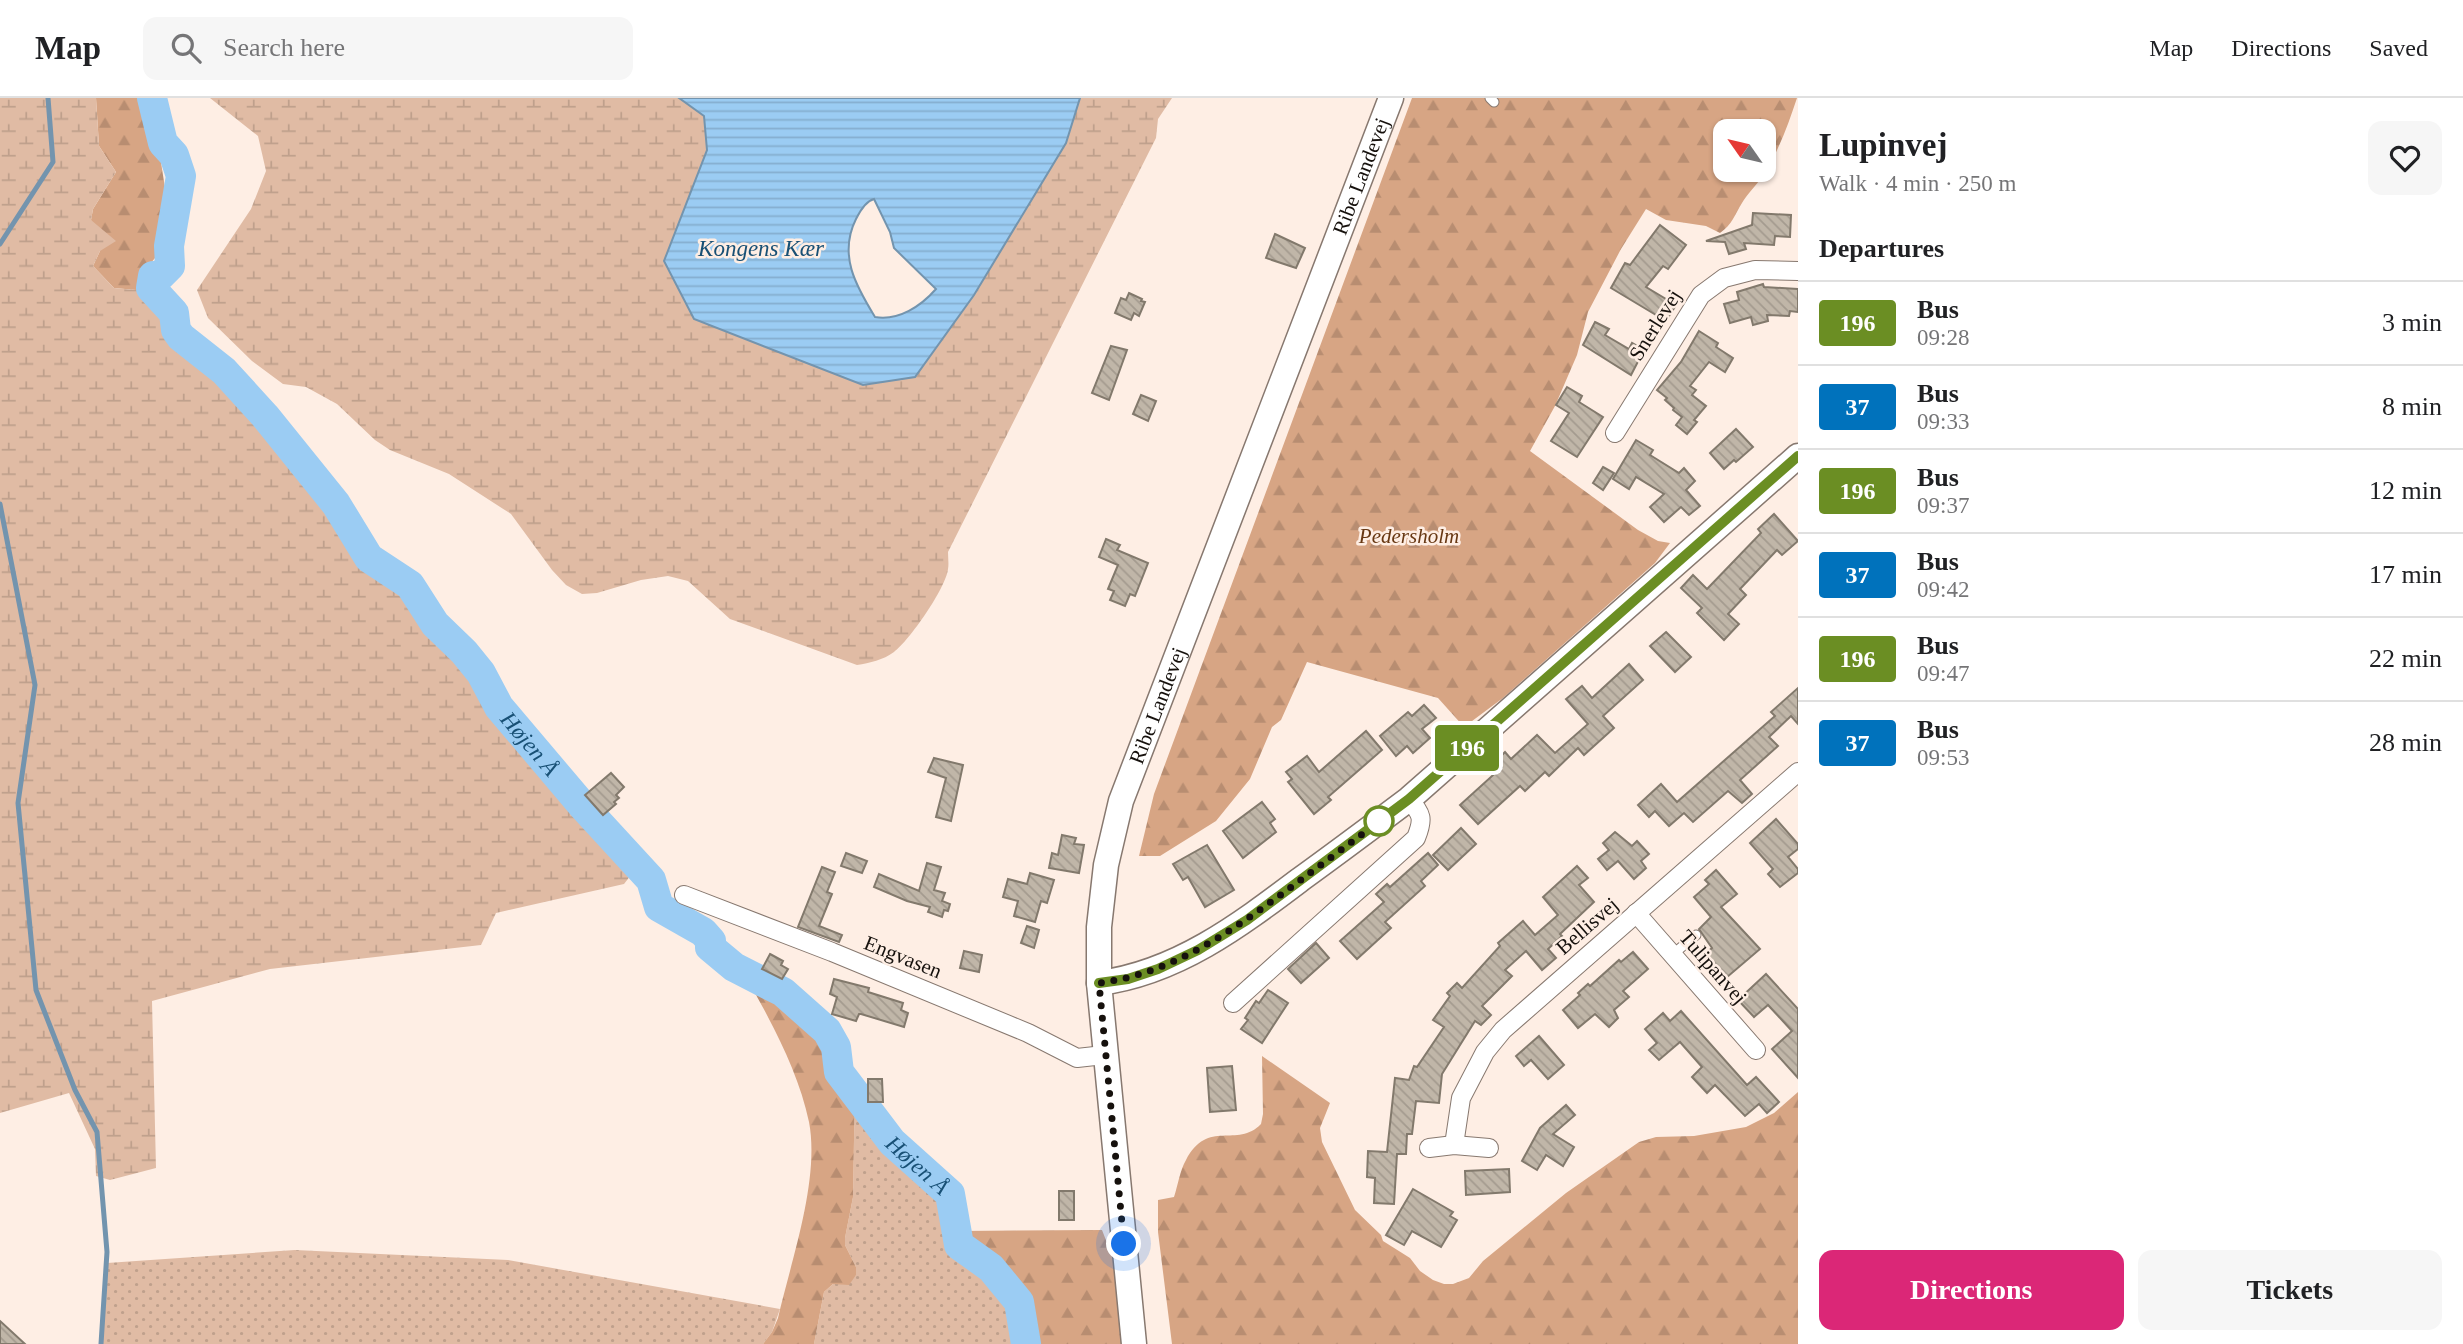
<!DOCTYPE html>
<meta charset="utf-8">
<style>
body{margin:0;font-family:"Times New Roman",serif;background:#f6f6f6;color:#202124;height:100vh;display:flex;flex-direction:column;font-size:26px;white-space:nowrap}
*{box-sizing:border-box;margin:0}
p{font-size:23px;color:#757577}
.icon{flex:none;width:38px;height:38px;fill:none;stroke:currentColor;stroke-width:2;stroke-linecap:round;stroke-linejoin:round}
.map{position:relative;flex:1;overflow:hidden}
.drawer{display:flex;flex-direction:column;background:#fff;width:665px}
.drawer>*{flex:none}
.badge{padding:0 14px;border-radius:5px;font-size:24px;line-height:46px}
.needle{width:46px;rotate:304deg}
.buttons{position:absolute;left:1713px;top:21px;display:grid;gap:14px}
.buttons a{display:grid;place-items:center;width:63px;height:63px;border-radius:14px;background:#fff;box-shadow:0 2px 5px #0004;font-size:35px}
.you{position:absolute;width:35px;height:35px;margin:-18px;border:5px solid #fff;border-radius:50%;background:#1a73e8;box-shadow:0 0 0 10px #1a73e833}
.map>.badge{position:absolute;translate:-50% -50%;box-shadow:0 0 0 4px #fff}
h2{padding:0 21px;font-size:26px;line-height:63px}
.round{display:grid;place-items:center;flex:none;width:74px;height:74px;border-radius:14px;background:#f6f6f6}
.head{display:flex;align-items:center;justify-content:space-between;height:119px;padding:0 21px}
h1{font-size:33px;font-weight:700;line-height:52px}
.button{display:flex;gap:14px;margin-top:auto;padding:14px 21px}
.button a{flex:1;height:80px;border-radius:14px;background:#db2777;color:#fff;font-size:28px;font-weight:700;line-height:80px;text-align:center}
.button a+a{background:#f6f6f6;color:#202124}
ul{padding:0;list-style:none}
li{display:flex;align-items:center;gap:21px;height:84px;padding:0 21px;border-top:2px solid #e0e0e0}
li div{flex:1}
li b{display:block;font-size:26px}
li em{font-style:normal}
li .badge{min-width:77px;font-weight:700;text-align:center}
header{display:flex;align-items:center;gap:42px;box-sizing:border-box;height:98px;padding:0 35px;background:#fff;border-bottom:2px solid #e0e0e0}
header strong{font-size:33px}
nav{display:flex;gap:38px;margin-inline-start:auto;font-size:24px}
.search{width:490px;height:63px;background:#f6f6f6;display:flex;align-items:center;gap:18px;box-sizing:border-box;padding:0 24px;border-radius:14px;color:#757577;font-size:26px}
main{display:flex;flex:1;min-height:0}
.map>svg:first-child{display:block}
.grass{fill:url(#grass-dots)}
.forest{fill:url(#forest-firs);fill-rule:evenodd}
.wetland{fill:url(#wetland-marsh)}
.water{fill:url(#water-rules);stroke:#7394ae;stroke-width:2;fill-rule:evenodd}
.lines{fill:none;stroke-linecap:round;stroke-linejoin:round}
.stream{stroke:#7394ae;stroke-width:5}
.river{stroke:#9bccf3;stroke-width:30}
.building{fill:url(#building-back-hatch);stroke:#82796c;stroke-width:2}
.lane-casing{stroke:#87786f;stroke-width:11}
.street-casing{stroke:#87786f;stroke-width:20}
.secondary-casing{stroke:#87786f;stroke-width:27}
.lane{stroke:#fff;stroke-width:9}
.street{stroke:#fff;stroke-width:18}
.secondary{stroke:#fff;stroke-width:24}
.line-casing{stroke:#fff;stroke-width:16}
.line{stroke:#6b8e23;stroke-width:10}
.walk{stroke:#16110d;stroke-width:7;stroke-dasharray:0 12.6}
.stop-dot{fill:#fff;stroke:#6b8e23;stroke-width:3.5}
.labels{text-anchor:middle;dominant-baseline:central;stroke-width:5;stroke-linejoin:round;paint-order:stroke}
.street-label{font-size:21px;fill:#16110d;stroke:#feeee4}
.park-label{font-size:21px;font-style:italic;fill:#683813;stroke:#feeee4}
.water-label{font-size:23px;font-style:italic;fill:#185075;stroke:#feeee4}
</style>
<header>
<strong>Map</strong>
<div class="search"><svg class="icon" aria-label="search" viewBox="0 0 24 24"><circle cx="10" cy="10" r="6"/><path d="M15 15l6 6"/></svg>Search here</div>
<nav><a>Map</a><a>Directions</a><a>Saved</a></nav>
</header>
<main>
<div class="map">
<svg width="1798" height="1246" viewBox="0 0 1798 1246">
<defs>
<pattern id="grass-dots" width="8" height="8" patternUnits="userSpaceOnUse" patternTransform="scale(1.75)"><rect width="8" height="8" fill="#e0bba4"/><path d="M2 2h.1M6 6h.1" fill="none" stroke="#bfa08c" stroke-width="1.8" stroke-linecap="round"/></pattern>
<pattern id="forest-firs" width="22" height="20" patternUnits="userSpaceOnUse" patternTransform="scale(1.75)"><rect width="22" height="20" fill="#d7a584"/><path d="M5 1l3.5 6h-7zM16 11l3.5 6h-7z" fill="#b88d71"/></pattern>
<pattern id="wetland-marsh" width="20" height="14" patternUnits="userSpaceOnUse" patternTransform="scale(1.75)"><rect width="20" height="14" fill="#e0bba4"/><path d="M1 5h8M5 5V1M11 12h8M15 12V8" fill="none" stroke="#bfa08c"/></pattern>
<pattern id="water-rules" width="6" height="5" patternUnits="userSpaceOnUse" patternTransform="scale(1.75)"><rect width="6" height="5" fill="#9bccf3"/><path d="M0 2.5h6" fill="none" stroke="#85aecf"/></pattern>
<pattern id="building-back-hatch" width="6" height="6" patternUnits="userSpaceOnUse" patternTransform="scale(1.75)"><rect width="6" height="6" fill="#c0b6a8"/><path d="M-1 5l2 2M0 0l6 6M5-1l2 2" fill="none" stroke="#a49b8f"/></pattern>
</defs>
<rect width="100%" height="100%" fill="#feeee4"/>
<g class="grass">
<polygon points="855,986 867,1004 912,1057 953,1093 964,1141 984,1160 1007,1174 1015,1183 1035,1246 814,1246 824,1194 833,1186 856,1177 856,1169 845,1147 845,1140 853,1099"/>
<polygon points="295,1152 508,1162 780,1211 772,1234 763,1246 102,1246 107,1165"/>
</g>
<g class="forest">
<polygon points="96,0 143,0 145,28 160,58 165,90 155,160 145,172 147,193 114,190 93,168 100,153 91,122 93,111 116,74 99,48"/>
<path d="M 1412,0 L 1797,0 C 1788,27 1778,55 1762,79 C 1756,88 1747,96 1742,105 C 1735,116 1732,127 1720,135 L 1706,128 L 1666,122 L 1646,111 L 1621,151 L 1588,214 L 1577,257 L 1555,308 L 1530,353 L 1638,432 L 1658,443 L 1670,445 L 1655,465 L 1503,600 L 1464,629 L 1438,600 L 1307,564 L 1281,622 L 1272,629 L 1250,681 L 1216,723 L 1160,758 L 1139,758 L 1154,696 ZM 1726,33 L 1764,33 L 1764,72 L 1726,72 Z"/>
<path d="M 750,886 L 793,895 L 822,918 L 855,986 L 853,1099 L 845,1140 L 845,1147 L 856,1169 L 856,1177 L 849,1187 L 833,1186 L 824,1194 L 814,1246 L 763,1246 L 772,1234 L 778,1220 C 791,1163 820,1082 809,1024 C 799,976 774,929 750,886 Z"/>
<path d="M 1262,958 L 1330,1005 L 1320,1030 L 1322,1044 L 1355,1112 L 1381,1137 L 1383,1143 L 1410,1160 L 1420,1173 L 1433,1182 L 1444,1186 L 1453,1186 L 1469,1180 L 1483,1163 L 1566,1095 L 1639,1044 L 1656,1039 L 1694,1038 L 1746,1029 L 1774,1015 L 1798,994 L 1798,1246 L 1172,1246 L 1158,1134 L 1158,1102 L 1174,1099 C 1178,1087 1180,1072 1186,1062 C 1208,1020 1237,1051 1261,1026 L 1263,1016 Z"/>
<path d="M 1102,1132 L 1116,1168 L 1123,1246 L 1035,1246 C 1027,1226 1025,1200 1014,1182 C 1000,1161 968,1160 962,1133 Z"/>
</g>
<g class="wetland">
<polygon points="0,0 96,0 99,48 116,74 93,111 91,122 116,143 100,153 93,168 114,190 147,193 174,215 176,232 181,239 224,273 265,318 336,406 369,460 410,487 435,526 464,554 481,575 499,609 582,707 638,768 624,786 496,815 481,847 270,871 152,903 156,1070 110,1082 96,1078 95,1051 69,995 0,1015"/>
<path d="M 210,0 L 679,0 L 704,18 L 707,52 L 664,163 L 863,287 L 914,279 L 974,197 L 1066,45 L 1080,0 L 1172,0 L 1158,21 L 1156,40 L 948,454 C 948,460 949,466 948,471 C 946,490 909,543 894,554 C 883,562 870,565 857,567 L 730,521 L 688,483 L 668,478 L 641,482 L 597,495 L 582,496 L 566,487 L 552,472 L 511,416 L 449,376 L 390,352 L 375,342 L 337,306 L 306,289 L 283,286 L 252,263 L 208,220 L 197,192 L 251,111 L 266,73 L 258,38 Z"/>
</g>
<path class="water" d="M 679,0 L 1080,0 L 1066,45 L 974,197 L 915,279 L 863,287 L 694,221 L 664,163 L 707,52 L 704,18 ZM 874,101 L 890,134 L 894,150 L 936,191 C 921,208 899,223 875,219 C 856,188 838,157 856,121 C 860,113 866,103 874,101 Z"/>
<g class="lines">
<g class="stream">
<polyline points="0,146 53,64 48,0"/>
<polyline points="0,406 35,587 18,705 36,892 75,992 97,1034 107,1154 101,1246"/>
</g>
<path class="river" id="s1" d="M 152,0 L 163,45 L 174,57 L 181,78 L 169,148 L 170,168 L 160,178 L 153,178 L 151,190 L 174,215 L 176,232 L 181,239 L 224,273 L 265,318 L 336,406 L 369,460 L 410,487 L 435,526 L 464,554 L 481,575 L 499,609 L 582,707 L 651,782 L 659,809 L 703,834 L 711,843 L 710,849 L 734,869 L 783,894 L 827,933 L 836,949 L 839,974 L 892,1044 L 950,1096 L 959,1147 L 991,1170 L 1019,1204 L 1026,1246"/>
</g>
<g class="building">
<polygon points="1753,115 1791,117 1790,139 1775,138 1774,147 1744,145 1746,151 1729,156 1725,144 1706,143 1752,127"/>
<polygon points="1660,127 1686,147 1668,171 1663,168 1646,189 1676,207 1666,223 1611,190 1625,165 1630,167"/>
<polygon points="1275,136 1305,150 1296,170 1266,160"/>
<polygon points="1763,186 1764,189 1798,191 1798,214 1790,213 1789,218 1767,217 1768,223 1753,227 1751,219 1730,225 1724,206 1739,202 1737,194"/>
<polygon points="1129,195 1142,201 1141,203 1145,204 1139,218 1134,215 1131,222 1115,215 1121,200 1126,202"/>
<polygon points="1595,224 1609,231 1605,237 1629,251 1632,245 1644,252 1631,277 1583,247"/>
<polygon points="1699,233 1718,245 1716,249 1733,260 1725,274 1709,264 1690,288 1696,292 1692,297 1706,308 1694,322 1697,324 1687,336 1676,327 1682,319 1673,312 1674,310 1665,302 1667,300 1657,292 1681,264"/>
<polygon points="1111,248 1127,252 1109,302 1092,295"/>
<polygon points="1567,289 1582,298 1579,304 1603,319 1577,359 1551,343 1569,315 1556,307"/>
<polygon points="1141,297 1156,303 1148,323 1133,316"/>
<polygon points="1736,331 1753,349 1736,364 1734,362 1724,371 1710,355"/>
<polygon points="1636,342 1653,352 1650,357 1679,375 1684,370 1695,383 1686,392 1700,408 1689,417 1681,409 1664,424 1650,409 1664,396 1636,379 1629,391 1613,381"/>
<polygon points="1603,369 1614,375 1603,392 1593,385"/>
<polygon points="1774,416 1798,443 1782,457 1777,452 1740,491 1746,497 1728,516 1739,526 1724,542 1697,515 1702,510 1681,490 1693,477 1707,491 1761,435 1758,431"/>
<polygon points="1106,441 1120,447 1117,452 1148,465 1135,498 1130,496 1125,508 1110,502 1114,493 1108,491 1118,467 1099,459"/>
<polygon points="1666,534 1691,559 1675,574 1650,548"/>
<polygon points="1629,566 1643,582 1603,618 1614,630 1584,657 1578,650 1549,678 1545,674 1525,693 1520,688 1478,726 1460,707 1502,669 1496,663 1505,654 1511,661 1537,637 1555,655 1588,626 1566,601 1582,588 1592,600"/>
<polygon points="1798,590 1798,626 1791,618 1769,639 1778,648 1740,682 1752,696 1742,705 1728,693 1693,724 1684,715 1669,728 1655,713 1649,719 1638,707 1661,686 1677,704 1775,618 1771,614"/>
<polygon points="1424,607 1436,620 1422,631 1430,640 1413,655 1407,648 1396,658 1380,638 1408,614 1412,618"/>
<polygon points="1366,633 1382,652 1328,699 1331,702 1314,716 1288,684 1292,681 1286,674 1307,658 1319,674"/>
<polygon points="934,660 963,667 951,723 936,719 946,680 928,674"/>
<polygon points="611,675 624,689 616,697 619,700 614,704 616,706 603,717 585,697"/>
<polygon points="1262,704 1275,721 1270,725 1276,734 1243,760 1223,733"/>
<polygon points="1776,721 1798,746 1798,751 1788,759 1798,771 1798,775 1780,789 1768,776 1773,771 1750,745"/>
<polygon points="1461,730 1476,746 1448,772 1433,757"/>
<polygon points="1615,734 1632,748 1637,743 1649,756 1641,763 1646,770 1634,781 1618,763 1607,772 1598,761 1609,752 1603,745"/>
<polygon points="1062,737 1076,740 1074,746 1084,747 1079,775 1049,770 1052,755 1058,757"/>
<polygon points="1207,747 1234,792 1205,809 1188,779 1183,782 1173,766"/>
<polygon points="846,755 867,763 862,775 841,768"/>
<polygon points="1428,755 1438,767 1421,783 1425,788 1385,824 1391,830 1357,861 1340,843 1384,804 1376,796 1387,786 1390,789"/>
<polygon points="927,765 941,769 934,792 945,795 942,803 950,806 948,813 944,812 942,819 928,814 930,809 907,803 874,789 879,776 919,793"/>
<polygon points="1577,768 1588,780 1579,787 1594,804 1560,836 1562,838 1548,851 1556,860 1542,872 1526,853 1505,872 1512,878 1482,908 1491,917 1481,927 1475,923 1442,976 1439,1005 1416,1003 1412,1036 1407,1036 1406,1056 1397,1056 1394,1106 1374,1105 1375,1080 1367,1079 1368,1053 1387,1054 1395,980 1409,982 1414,968 1417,969 1444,929 1433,922 1450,898 1447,895 1457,885 1462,890 1500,848 1498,845 1523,823 1535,837 1558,817 1543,799"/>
<polygon points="822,769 835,774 827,794 832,796 819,828 842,837 839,844 798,829"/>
<polygon points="1716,772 1737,796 1721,809 1760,851 1726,880 1718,872 1713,877 1699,861 1712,850 1699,831 1711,819 1694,799 1709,786 1705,782"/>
<polygon points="1030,775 1054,782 1047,805 1041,803 1035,824 1014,818 1018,803 1003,799 1008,781 1027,786"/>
<polygon points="1027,828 1039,832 1034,850 1021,845"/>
<polygon points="1316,845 1329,860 1301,885 1288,871"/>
<polygon points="964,853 982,857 979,874 960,870"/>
<polygon points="1633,854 1648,871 1623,893 1629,899 1614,912 1618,920 1609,929 1595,916 1578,930 1563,912 1580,897 1578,895 1588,886 1590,888 1619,862 1621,864"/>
<polygon points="770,856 783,863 781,867 788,871 782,881 762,871"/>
<polygon points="1766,876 1798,911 1798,980 1772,951 1792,933 1768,907 1754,919 1738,902"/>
<polygon points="834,881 869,890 868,894 903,905 901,912 908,915 904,929 861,916 859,916 856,923 832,916 837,899 830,896"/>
<polygon points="1268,892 1288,905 1262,945 1241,931 1248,922 1245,920 1256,903 1259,905"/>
<polygon points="1681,913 1747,987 1756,979 1779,1004 1767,1015 1759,1006 1745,1018 1715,987 1707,995 1692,979 1702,969 1680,944 1659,962 1649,952 1657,945 1645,931 1663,915 1670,923"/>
<polygon points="1539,938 1564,967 1548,981 1531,962 1524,968 1516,958"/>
<polygon points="1232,968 1236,1012 1210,1014 1207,970"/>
<polygon points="868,981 882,981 883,1004 868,1004"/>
<polygon points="1566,1007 1575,1017 1553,1036 1574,1049 1563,1068 1546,1057 1537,1072 1522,1063 1540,1030"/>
<polygon points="1509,1071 1510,1094 1466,1097 1465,1073"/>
<polygon points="1413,1091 1453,1114 1450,1118 1457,1122 1441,1149 1412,1133 1404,1147 1386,1137"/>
<rect x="1059" y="1093" width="15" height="29"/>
<polygon points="0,1223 25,1246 0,1246"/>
</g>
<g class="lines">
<g class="lane-casing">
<g id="lane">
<polyline points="1490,0 1494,4"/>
<polyline points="1672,857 1696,837"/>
</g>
</g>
<g class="street-casing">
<g id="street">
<polyline points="1615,335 1701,197 1724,180 1755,172 1798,173"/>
<polyline points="684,797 832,854 1028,935 1077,960 1104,957"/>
<polyline points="1636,815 1756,952"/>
<path d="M 1233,905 L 1416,740 C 1424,720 1422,717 1409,701"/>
<polyline points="1454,1047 1461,1000 1485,954 1503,932 1798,674"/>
<polyline points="1429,1050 1454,1047 1489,1050"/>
</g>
</g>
<g class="secondary-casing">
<g id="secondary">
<path d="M 1099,885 C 1177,875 1240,827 1301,781 C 1337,755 1373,728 1409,701 L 1798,358"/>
<path id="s2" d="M 1134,1246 L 1099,885 L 1099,829 L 1106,767 L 1121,703 L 1391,0"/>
</g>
</g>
<use href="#lane" class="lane"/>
<use href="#street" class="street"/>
<use href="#secondary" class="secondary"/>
</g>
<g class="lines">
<g class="line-casing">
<polyline id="line" points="1099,885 1128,881 1158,871 1198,852 1247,822 1409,701 1798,358"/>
</g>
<use href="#line" class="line"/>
<path class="walk" d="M 1124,1146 L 1099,885 C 1177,875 1240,827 1302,781 C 1327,762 1354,743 1379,723"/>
</g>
<circle class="stop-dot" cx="1379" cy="723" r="14"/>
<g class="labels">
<g class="street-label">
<text stroke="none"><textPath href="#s2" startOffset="1216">Ribe Landevej</textPath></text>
<text transform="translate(1655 227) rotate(-58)">Snerlevej</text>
<text stroke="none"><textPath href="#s2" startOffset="649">Ribe Landevej</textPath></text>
<text transform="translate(1587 828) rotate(-41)">Bellisvej</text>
<text transform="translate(903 859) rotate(22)">Engvasen</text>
<text transform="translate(1713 869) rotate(49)">Tulipanvej</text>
</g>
<g class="park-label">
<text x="1409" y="438">Pedersholm</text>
</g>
<g class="water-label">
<text x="761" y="150">Kongens Kær</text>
<text stroke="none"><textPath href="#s1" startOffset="810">Højen Å</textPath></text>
<text stroke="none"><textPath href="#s1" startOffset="1400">Højen Å</textPath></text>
</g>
</g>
</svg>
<div class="buttons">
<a><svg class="needle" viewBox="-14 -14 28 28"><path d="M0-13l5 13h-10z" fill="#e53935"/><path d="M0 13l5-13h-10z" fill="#757577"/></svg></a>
</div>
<div class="you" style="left:1124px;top:1146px"></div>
<b class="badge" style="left:1467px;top:650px;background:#6b8e23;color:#fff">196</b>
</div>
<section class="drawer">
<div class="head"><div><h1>Lupinvej</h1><p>Walk · 4 min · 250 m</p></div><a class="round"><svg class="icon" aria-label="heart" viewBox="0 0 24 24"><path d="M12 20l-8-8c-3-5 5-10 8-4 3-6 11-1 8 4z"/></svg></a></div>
<h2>Departures</h2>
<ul>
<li><span class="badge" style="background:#6b8e23;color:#fff">196</span><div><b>Bus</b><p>09:28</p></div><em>3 min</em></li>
<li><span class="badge" style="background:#0072bc;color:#fff">37</span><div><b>Bus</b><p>09:33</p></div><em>8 min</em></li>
<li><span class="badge" style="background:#6b8e23;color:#fff">196</span><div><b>Bus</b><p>09:37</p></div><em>12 min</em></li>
<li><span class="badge" style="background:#0072bc;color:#fff">37</span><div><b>Bus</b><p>09:42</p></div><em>17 min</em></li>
<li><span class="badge" style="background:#6b8e23;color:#fff">196</span><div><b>Bus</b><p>09:47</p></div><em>22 min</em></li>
<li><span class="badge" style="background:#0072bc;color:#fff">37</span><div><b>Bus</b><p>09:53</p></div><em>28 min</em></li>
</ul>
<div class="button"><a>Directions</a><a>Tickets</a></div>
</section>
</main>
